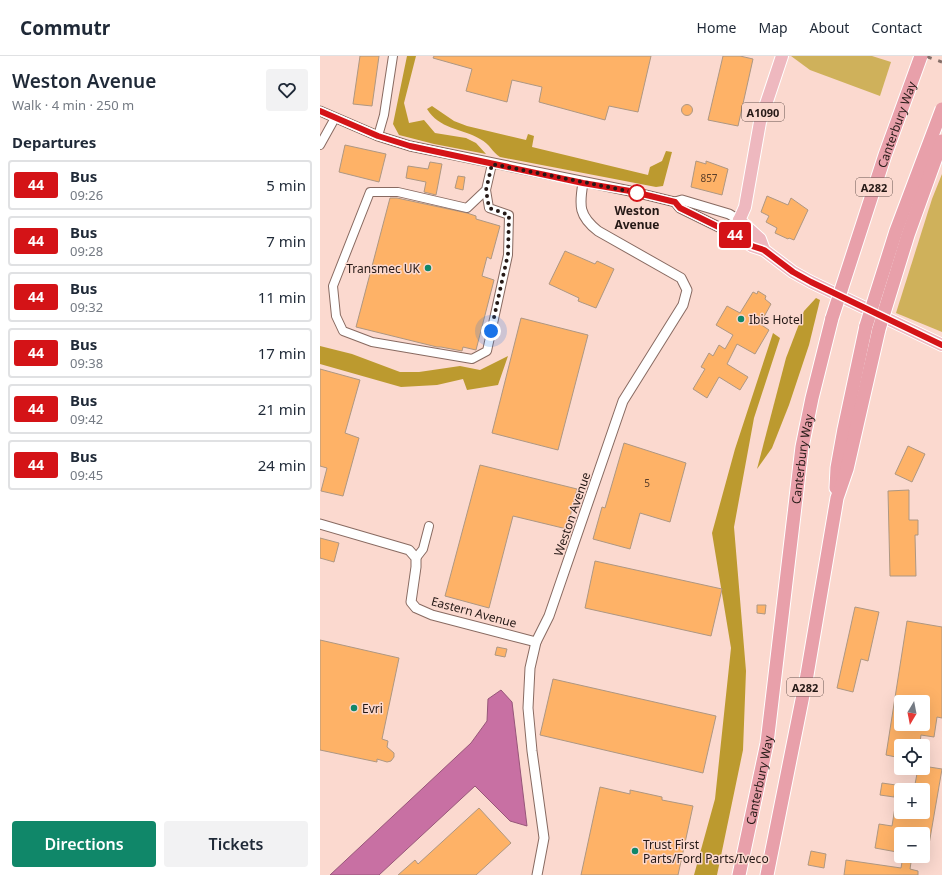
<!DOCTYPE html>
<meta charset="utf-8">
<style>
body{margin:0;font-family:"Noto Sans",sans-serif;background:#f2f2f3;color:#1f2937;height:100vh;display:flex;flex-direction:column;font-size:15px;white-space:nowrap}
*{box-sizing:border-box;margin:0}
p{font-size:13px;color:#747a83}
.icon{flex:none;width:22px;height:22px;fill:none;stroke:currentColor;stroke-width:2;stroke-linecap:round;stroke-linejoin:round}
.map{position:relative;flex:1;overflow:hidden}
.side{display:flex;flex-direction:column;background:#fff;width:320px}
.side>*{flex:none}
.badge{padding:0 8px;border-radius:3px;font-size:14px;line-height:26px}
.needle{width:26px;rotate:190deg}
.controls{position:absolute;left:574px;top:639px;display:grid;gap:8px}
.controls a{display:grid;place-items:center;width:36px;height:36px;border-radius:4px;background:#fff;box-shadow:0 4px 16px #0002;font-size:20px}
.you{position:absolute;width:20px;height:20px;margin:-10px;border:3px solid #fff;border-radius:50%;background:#1a73e8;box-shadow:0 0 0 6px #1a73e833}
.map>.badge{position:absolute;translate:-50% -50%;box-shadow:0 0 0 2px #fff}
h2{padding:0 12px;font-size:15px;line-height:36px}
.round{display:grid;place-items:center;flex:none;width:42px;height:42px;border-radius:4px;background:#f2f2f3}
.headline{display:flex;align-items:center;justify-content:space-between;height:68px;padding:0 12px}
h1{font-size:19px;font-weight:600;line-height:30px}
.primary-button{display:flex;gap:8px;margin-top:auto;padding:8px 12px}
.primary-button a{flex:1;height:46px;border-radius:4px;background:#108769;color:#fff;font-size:16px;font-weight:600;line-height:46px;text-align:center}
.primary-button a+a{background:#f2f2f3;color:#1f2937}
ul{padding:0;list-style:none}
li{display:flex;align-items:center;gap:12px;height:50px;margin:0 8px 6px;padding:0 4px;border:2px solid #e0e1e3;border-radius:4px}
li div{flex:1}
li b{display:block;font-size:15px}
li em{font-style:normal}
li .badge{min-width:44px;font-weight:700;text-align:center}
header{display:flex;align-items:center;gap:24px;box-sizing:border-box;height:56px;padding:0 20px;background:#fff;border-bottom:1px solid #e0e1e3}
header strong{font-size:19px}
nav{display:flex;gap:22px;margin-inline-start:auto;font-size:14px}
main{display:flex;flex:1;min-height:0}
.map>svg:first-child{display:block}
.green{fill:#cfb15b}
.forest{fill:#bc9a2f}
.water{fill:#c870a3;stroke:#975679}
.building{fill:#feb267;stroke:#ae9782;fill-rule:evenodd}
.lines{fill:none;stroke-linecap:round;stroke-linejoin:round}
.minor-casing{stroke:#886a61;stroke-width:10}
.tertiary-casing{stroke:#886a61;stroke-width:11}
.primary-casing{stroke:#fff;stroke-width:14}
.trunk-casing{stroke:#fff;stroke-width:15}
.minor{stroke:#fff;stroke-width:8}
.tertiary{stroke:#fff;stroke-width:9}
.primary{stroke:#eeb8bf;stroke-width:12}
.trunk{stroke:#e8a0aa;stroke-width:13}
.rail{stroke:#846e68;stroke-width:3;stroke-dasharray:7 7;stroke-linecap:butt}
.trunk-bridge-casing{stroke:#fff;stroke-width:15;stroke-linecap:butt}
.trunk-bridge{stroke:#e8a0aa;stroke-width:13}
.line-casing{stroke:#fff;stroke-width:9}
.line{stroke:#d41317;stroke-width:6}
.walk{stroke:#251916;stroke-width:4;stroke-dasharray:0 7.2}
.stop-dot{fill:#fff;stroke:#d41317;stroke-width:2}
.poi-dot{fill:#108769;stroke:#fbd9cf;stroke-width:1.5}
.labels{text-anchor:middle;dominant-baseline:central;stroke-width:3;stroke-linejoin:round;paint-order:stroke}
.number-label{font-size:10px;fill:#5b3f2a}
.shield{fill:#fbd9cf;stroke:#65534e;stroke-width:1}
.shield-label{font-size:11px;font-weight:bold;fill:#251916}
.street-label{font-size:12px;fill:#251916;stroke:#fbd9cf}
.stop-label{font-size:12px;font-weight:bold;fill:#251916;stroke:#fbd9cf}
.poi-label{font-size:12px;fill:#251916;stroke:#fbd9cf;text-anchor:start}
</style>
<header>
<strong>Commutr</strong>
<nav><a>Home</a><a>Map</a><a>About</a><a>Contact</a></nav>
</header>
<main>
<section class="side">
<div class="headline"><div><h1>Weston Avenue</h1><p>Walk · 4 min · 250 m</p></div><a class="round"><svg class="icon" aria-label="heart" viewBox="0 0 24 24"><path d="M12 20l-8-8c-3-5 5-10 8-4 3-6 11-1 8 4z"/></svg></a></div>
<h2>Departures</h2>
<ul>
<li><span class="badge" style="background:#d41317;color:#fff">44</span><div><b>Bus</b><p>09:26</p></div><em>5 min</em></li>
<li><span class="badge" style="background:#d41317;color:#fff">44</span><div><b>Bus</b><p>09:28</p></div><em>7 min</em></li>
<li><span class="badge" style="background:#d41317;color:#fff">44</span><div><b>Bus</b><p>09:32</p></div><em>11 min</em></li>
<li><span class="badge" style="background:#d41317;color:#fff">44</span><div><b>Bus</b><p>09:38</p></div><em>17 min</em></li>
<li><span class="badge" style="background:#d41317;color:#fff">44</span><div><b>Bus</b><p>09:42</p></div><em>21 min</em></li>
<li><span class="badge" style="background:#d41317;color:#fff">44</span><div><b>Bus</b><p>09:45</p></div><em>24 min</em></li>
</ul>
<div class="primary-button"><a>Directions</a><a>Tickets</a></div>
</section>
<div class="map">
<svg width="622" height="819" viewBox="0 0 622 819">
<rect width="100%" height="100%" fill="#fbd9cf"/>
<g class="green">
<polygon points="471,0 552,0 571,6 560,40 490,14"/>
<polygon points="622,118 622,276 576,257 612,143"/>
</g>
<g class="forest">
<polygon points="87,0 96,0 84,47 89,67 104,64 115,77 146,82 156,87 166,98 114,88 79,79 73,68"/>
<path d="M 112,50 L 134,65 L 147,70 L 206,84 L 208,78 L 214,80 L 212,91 L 328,119 L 330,111 L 342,105 L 346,95 L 352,96 L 343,130 L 336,131 L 180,101 C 172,96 170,88 160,83 C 141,72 119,73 107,53 Z"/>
<polygon points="496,242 500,244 489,289 469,349 452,392 437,413 466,302 484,255"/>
<polygon points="453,277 460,282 434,362 414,471 426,615 423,694 397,819 374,819 395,743 411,592 392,477 415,393"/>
<polygon points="0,290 32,298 80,316 99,316 140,310 160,314 188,300 178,329 147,334 143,323 117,329 81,331 0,308"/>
</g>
<polygon class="water" points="181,634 192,646 207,770 190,765 155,730 59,819 10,819 151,687 167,665 168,643"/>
<g class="building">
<polygon points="40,0 59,0 52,50 33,48"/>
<polygon points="114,0 331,0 318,56 289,50 285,64 219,46 222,31 192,24 187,46 146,35 152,13 113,2"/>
<polygon points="403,0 420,0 433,3 418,70 388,64"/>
<circle cx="367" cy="54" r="5.5"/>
<polygon points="25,89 66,98 59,126 19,116"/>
<polygon points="376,105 386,108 386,105 408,113 402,139 371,131"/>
<polygon points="110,106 122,108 116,139 104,136 106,126 86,122 88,110 108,113"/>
<polygon points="138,120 145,121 143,134 135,132"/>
<polygon points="447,140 468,149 471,142 488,154 474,184 469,182 468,183 455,177 457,172 446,166 449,160 441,156"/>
<polygon points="70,142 77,142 147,157 156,160 156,163 180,170 171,203 167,201 162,220 174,224 156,294 143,291 142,295 121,291 117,291 36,271"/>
<polygon points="245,195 275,208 277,205 294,213 276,252 258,245 259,242 229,228"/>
<polygon points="438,235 446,240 445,243 451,248 440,268 449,274 435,298 417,288 407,308 428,321 420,334 399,321 387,342 373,333 385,313 381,311 389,297 393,300 399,289 405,293 413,279 396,269 407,250 420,257 433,236 437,238"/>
<polygon points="201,262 268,279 238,394 172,377"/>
<polygon points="0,313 40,324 25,377 39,382 23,440 1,435 7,412 0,410"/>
<polygon points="304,387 366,407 350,466 320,457 310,493 273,483 282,451 285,452"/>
<polygon points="588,390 605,398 592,426 575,418"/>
<polygon points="160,409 257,433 247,473 193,460 169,552 125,540"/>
<polygon points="589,434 589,464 598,464 598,479 595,479 596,520 570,520 568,435"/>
<polygon points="0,482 19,487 14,506 0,502"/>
<polygon points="275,505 402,533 391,580 265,552"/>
<polygon points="437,549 446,549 445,558 437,557"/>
<polygon points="535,551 559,556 548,605 541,603 533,636 517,632"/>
<path d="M 587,565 L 622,571 L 622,662 L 617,661 L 614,681 L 601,679 L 600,686 L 586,684 L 585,690 L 581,690 L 581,702 L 566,699 ZM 581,646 L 603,646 L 603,668 L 581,668 Z"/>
<polygon points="0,584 79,602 62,683 68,685 67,691 74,697 74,701 71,705 67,706 57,703 57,706 0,694"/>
<polygon points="177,591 187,593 185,601 175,599"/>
<polygon points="233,623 396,660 383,717 220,679"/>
<polygon points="603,710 622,713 607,800 603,800 603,778 580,778 577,796 555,792 559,768 572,770 577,739 581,740 581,756 603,756 603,734 594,734 598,712 603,712"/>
<polygon points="562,727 576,729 574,741 560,739"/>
<polygon points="280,731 310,738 310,734 342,741 342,744 373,750 358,819 261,819"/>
<polygon points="159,752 191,787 156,819 78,819 95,804 98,808"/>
<polygon points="491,795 506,798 504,812 488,809"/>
<polygon points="583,800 592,800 590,813 598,815 598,819 524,819 526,804 581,812"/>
</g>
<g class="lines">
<g class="minor-casing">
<g id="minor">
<polyline points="58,80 64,59 73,0"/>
<polyline points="0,89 15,62"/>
<polyline points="166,134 147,152 78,136 50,136 13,230 16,260 23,275 52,286 152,303 167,295 188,199 189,159 169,152 166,134 172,108"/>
<polyline points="96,502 103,493 109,470"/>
</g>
</g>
<g class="tertiary-casing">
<g id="tertiary">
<polyline points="0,55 58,80 90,90 310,135 355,146 362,144 409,158 419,164"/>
<polyline points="355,146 360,152 417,180"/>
<polyline points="0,468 89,494 96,502 96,511 91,546 96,552 112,559 216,586"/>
<path d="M 217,819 L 224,782 L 212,695 L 208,652 L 210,612 L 216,586 L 229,560 L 303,345 L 363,249 L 367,234 L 361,222 L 278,175 C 259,160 259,150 263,127"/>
</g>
</g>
<g class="primary-casing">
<g id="primary">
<polyline points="462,0 440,66 425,151 417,169 417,180 432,190 444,194 473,216 491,226 622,289"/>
<polyline points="419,164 440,183 444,194"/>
</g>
</g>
<g class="trunk-casing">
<g id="trunk">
<polyline points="516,432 517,412 524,373 546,270"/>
<path id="s1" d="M 419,819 L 447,687 L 482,391 L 492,342 L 512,262"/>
<polyline points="447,819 487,619 517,442 527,413 559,273"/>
</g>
</g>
<use href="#minor" class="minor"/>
<use href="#tertiary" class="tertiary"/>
<use href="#primary" class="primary"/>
<use href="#trunk" class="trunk"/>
<polyline class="rail" points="605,0 622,6"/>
<g class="trunk-bridge-casing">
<g id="trunk-bridge">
<path id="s2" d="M 512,262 L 565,99 L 601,0"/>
<polyline points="546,270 576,175 622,53"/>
<polyline points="559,273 588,179 622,85"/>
</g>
</g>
<use href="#trunk-bridge" class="trunk-bridge"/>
</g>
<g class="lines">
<g class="line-casing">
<polyline id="line" points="0,55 58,80 90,90 263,127 310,135 355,146 360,152 417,180 432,190 444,194 473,216 491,226 622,289"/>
</g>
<use href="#line" class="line"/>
<polyline class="walk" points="171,275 188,198 189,159 169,152 166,134 172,108 323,138 317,137"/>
</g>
<circle class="stop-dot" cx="317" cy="137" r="8"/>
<g class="poi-dot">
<circle cx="108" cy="212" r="4"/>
<circle cx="421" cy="263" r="4"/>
<circle cx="34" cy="652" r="4"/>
<circle cx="315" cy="795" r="4"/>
</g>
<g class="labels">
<g class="number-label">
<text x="389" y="122">857</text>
<text x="327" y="427">5</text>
</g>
<g class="shield">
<rect x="422" y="47" width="42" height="18" rx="3"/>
<rect x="536" y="122" width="36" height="18" rx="3"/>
<rect x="467" y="622" width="36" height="18" rx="3"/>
</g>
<g class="shield-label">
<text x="443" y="56">A1090</text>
<text x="554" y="131">A282</text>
<text x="485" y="631">A282</text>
</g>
<g class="street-label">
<text stroke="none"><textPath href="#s2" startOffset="204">Canterbury Way</textPath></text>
<text stroke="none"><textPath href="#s1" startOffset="421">Canterbury Way</textPath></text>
<text transform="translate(252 458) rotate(-71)">Weston Avenue</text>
<text transform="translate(154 556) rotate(15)">Eastern Avenue</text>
<text stroke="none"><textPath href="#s1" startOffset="97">Canterbury Way</textPath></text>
</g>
<g class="stop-label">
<text x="317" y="154">Weston<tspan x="317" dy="14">Avenue</tspan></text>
</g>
<g class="poi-label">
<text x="100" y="212" text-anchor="end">Transmec UK</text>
<text x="429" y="263">Ibis Hotel</text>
<text x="42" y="652">Evri</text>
<text x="323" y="788">Trust First<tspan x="323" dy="14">Parts/Ford Parts/Iveco</tspan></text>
</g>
</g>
</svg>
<div class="controls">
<a><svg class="needle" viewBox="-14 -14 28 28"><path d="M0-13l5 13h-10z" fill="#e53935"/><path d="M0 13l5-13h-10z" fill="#747a83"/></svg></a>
<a><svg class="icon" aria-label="locate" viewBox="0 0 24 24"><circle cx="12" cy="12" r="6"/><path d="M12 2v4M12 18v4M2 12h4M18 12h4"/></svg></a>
<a>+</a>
<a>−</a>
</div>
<div class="you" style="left:171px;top:275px"></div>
<b class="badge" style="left:415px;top:179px;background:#d41317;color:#fff">44</b>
</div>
</main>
